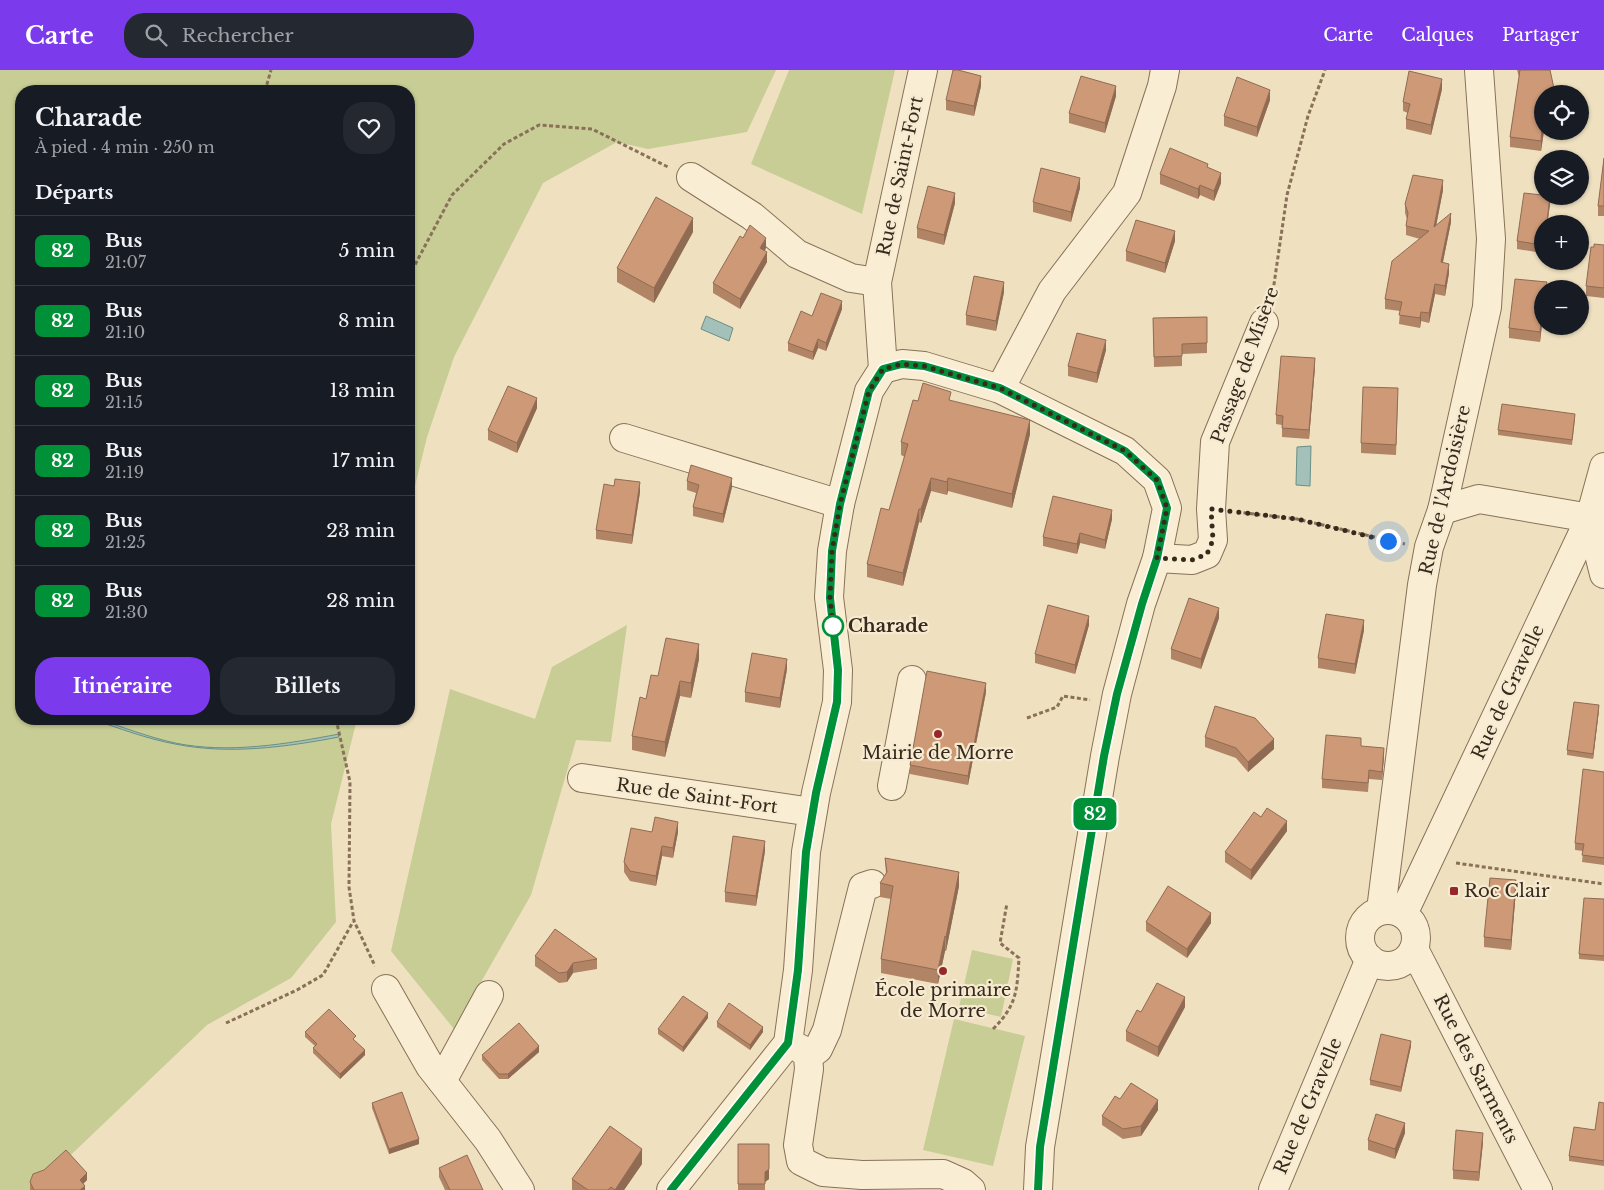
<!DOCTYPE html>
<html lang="fr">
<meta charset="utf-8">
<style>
body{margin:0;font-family:"Libre Baskerville",serif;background:#242831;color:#f1f3f6;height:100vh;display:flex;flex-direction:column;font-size:19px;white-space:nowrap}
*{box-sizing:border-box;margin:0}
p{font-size:16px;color:#9ea1a6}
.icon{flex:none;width:28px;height:28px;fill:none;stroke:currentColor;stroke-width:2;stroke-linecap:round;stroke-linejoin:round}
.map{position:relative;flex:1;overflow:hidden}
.drawer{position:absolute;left:15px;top:15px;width:400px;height:640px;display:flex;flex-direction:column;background:#171b24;border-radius:20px;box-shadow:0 1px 4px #0004}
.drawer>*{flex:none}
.badge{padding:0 10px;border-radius:8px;font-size:18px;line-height:32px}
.controls{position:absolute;left:1534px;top:15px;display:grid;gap:10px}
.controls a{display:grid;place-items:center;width:55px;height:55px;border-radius:50%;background:#171b24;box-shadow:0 1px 4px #0004;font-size:25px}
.you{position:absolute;width:25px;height:25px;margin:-12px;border:4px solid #fff;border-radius:50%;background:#1a73e8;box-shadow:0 0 0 8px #1a73e833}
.map>.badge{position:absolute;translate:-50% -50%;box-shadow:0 0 0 2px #fff}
h2{padding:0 20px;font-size:19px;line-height:45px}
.round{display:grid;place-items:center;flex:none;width:52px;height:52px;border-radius:20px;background:#242831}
.overview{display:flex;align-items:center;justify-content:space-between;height:85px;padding:0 20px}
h1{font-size:24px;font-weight:800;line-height:38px}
.primary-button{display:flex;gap:10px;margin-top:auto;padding:10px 20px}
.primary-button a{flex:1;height:58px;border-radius:20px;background:#7c3aed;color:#fff;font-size:20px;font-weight:800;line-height:58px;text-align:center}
.primary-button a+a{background:#242831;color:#f1f3f6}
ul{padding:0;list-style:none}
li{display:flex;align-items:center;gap:15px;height:70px;padding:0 20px;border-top:1px solid #363941}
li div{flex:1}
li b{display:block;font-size:19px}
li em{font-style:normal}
li .badge{min-width:55px;font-weight:700;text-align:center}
header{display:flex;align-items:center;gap:30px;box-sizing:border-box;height:70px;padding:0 25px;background:#7c3aed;color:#fff}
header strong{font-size:24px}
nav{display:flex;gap:28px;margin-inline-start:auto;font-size:18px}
.search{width:350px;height:45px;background:#242831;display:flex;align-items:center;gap:12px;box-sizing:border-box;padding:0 18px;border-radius:20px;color:#9ea1a6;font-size:19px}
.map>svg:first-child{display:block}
.green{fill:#c7cd94}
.water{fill:#a3c1b8;stroke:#6a8f85}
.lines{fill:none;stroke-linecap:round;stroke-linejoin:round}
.minor-casing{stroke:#887158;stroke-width:30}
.path{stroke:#887158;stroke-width:3;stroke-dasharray:4 2.5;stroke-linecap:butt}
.minor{stroke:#f9eed4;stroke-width:28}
.wall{fill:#b08465}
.shaded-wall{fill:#906b53}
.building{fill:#cd9976;stroke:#906b53}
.line-casing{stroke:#fff;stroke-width:11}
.line{stroke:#009037;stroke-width:8}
.walk{stroke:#37291d;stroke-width:5;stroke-dasharray:0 9}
.stop-dot{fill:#fff;stroke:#009037;stroke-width:2.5}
.poi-dot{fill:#982729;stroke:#f6ebd0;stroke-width:2}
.labels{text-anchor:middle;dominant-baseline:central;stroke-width:4.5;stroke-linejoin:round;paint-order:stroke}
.street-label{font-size:18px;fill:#37291d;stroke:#f6ebd0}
.stop-label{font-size:18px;font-weight:bold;fill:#37291d;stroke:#f6ebd0;text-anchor:start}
.poi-label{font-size:18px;fill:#37291d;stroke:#f6ebd0}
</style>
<header>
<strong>Carte</strong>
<div class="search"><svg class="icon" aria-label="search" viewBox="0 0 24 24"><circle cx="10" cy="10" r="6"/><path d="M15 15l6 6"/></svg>Rechercher</div>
<nav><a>Carte</a><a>Calques</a><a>Partager</a></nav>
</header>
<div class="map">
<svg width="1604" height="1120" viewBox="0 0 1604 1120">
<rect width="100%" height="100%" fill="#efe0c0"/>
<g class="green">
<polygon points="0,0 776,0 747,62 648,79 617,72 543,113 454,287 427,367 409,440 409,21 21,21 21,649 357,649 331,754 336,852 291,908 207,955 34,1120 0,1120"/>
<polygon points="789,0 895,0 862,144 751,94"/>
<polygon points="627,555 611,672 576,670 531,825 454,959 391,881 450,619 535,649 552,597"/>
<polygon points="972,880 1013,889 1001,947 959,937"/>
<polygon points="954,949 1025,966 993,1096 923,1080"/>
</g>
<g class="water">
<polygon points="706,246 733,258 729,271 701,259"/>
<polygon points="1311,376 1310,416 1296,415 1297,377"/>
<path d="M 91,649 L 97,649 C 123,657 148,667 175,673 C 228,684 287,674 339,664 L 339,667 C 286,677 229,685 175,674 C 147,669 119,658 91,649 Z"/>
</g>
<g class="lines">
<g class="minor-casing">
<g id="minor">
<polyline points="691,107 752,146 797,184 851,208 877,212"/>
<polyline points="883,299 902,294 924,296 1000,319 1125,381 1157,410 1167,438 1157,488 1141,534 1117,624 1105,686 1040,1077 1038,1120"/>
<polyline points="1000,319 1052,221 1127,123 1162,16 1165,0"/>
<polyline points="624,368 840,434"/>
<polyline points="1442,440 1479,429 1590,448 1604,504"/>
<polyline points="1157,488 1192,490 1207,484 1213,470 1211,439 1215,372 1264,253"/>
<polyline points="582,708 812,742"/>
<polyline points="892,716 912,610"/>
<polyline points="1381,840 1422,515 1429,477 1442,440 1487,237 1491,169 1479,0"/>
<circle cx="1388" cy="868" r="28"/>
<polyline points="1403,844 1590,448 1604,397"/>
<polyline points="1414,879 1538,1120"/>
<polyline points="386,919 430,996 488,1070 520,1120"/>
<polyline points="788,973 801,979 808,986 809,999 798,1075 801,1091 823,1102 862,1105 943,1104 963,1113 971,1120"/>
<polyline points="808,986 818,979 827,960 863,817 872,814"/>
<polyline points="442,1011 489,925"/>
<polyline points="671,1120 788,973 798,900 806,782 816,723 837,632 838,600 829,527 832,481 840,434 869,321 883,299 877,212 923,0"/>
<polyline points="1273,1120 1370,889"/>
</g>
</g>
<g class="path">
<polyline points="265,21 271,0"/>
<polyline points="409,206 452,125 504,74 539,55 592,59 668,97"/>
<polyline points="1272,228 1287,125 1308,46 1325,0"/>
<polyline points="1237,442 1297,449 1405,474"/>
<polyline points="1027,648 1057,637 1063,626 1090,630"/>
<polyline points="336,649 350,712 349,817 354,851 375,896"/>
<polyline points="1456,793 1604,814"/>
<polyline points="226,953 297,920 323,905 353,852"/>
<path d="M 993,959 C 1017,935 1017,921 1019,888 L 1000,873 L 1007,833"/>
</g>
<use href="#minor" class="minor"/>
</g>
<g class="wall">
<polygon points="1517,0 1550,0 1555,23 1542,24 1542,61 1544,61 1541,81 1510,77 1510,67 1519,7"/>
<polygon points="981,16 974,46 946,40 946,30"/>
<polygon points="1442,19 1431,65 1406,59 1406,49 1408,43 1403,41 1403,32"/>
<polygon points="1116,26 1105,63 1069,53 1069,43"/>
<polygon points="1270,30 1257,67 1224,56 1224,46"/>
<polygon points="1604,88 1604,146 1598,146 1598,136"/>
<polygon points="1208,98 1221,113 1214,131 1200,125 1198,129 1160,114 1160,104"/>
<polygon points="1080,118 1071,152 1033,142 1033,132"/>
<polygon points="1443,120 1436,155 1451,152 1443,192 1449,203 1445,226 1435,224 1429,253 1421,251 1420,258 1399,254 1400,241 1385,239 1385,229 1420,169 1406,165 1406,156 1407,149 1405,143 1405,134"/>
<polygon points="955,133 944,175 917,168 917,158"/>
<polygon points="1550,134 1548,151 1542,154 1542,183 1517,179 1517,171"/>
<polygon points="693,162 654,233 617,212 617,198"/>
<polygon points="1175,171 1165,203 1126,191 1126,181"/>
<polygon points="1604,175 1604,228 1586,226 1586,216 1594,177"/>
<polygon points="766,178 765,180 767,192 740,239 713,223 713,213"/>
<polygon points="1547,219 1540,272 1509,268 1509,258"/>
<polygon points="1004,222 996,261 966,255 966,245"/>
<polygon points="842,239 826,281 818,278 813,290 788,281 788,273 812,246"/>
<polygon points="1207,247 1207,283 1182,284 1182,296 1154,297 1153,248"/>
<polygon points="1106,280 1097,313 1068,306 1068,296"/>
<polygon points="1315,297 1309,369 1282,367 1282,355 1276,354 1276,345"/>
<polygon points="1398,328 1396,385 1361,383 1361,373"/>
<polygon points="918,331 951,331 1030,364 1012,438 948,421 947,425 931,421 921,453 919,452 903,516 867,507 867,494 889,440 905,387 901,385 901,372"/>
<polygon points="537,338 517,383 488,370 488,360"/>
<polygon points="1575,349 1572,375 1498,365 1498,360"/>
<polygon points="687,411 732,417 723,453 693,446 693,437 696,423 687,420"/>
<polygon points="640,422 632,474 596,469 596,460"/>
<polygon points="1112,449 1105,479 1080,473 1077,484 1043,476 1043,467"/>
<polygon points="1219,548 1201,599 1171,589 1171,579"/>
<polygon points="1089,555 1075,604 1035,593 1035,584"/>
<polygon points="1364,560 1355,604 1318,598 1318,588"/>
<polygon points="699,589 691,628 680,626 665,687 632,680 632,666 646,629 658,606"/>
<polygon points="787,599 780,638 745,632 745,622"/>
<polygon points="986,622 968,715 910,704 910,695"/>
<polygon points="1599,640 1593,689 1567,685 1567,680"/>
<polygon points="1205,667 1274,679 1248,702 1236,688 1205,677"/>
<polygon points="1361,676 1384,686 1382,710 1369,709 1368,722 1322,718 1322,709"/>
<polygon points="1604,702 1604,795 1582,792 1583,781 1575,780 1575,773"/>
<polygon points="1261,747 1287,761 1251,810 1225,792 1225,782"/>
<polygon points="652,762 678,762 673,788 662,786 656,816 630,811 624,802 624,792"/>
<polygon points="765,781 756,836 725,832 725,822"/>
<polygon points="885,788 959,816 946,881 945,881 938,914 881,903 881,889 891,829 880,827 880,813 886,805"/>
<polygon points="1516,820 1511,880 1484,877 1484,867"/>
<polygon points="1604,829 1604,891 1579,889 1579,884"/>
<polygon points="1146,852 1211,853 1187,888 1146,861"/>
<polygon points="535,886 597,889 597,899 573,903 567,912 559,913 535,896"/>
<polygon points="1185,937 1158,987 1126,971 1126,961 1141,942"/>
<polygon points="708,948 683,982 658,964 658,959"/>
<polygon points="717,952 763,962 750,980 717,957"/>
<polygon points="305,962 356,972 365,985 340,1009 313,983 313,978 315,976 305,967"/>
<polygon points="1411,976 1401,1022 1370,1015 1370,1010"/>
<polygon points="539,982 508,1009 499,1009 482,990 482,985"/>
<polygon points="1120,1029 1158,1040 1141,1066 1123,1069 1102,1055 1102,1046"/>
<polygon points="372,1033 419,1074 389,1084 372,1038"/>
<polygon points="1604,1033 1604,1096 1569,1091 1569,1086 1595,1060"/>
<polygon points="1405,1063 1395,1089 1368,1080 1368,1070"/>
<polygon points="1483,1072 1479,1111 1453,1109 1453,1100"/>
<polygon points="738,1074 769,1109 765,1112 765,1120 738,1120"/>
<polygon points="642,1094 624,1120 572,1120 572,1109"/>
<polygon points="439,1098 483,1120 445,1120 439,1107"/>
<polygon points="87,1110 83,1114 85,1120 30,1120 30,1112"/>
</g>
<g class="shaded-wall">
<polygon points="981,6 981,16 974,46 974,36"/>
<polygon points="1442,9 1442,19 1431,65 1431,55"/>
<polygon points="1116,16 1116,26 1105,63 1105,53"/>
<polygon points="1270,20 1270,30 1257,67 1257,57"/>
<polygon points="1542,58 1542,61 1544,61 1541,81 1541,71"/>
<polygon points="1221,103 1221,113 1214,131 1214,121"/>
<polygon points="1080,108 1080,118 1071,152 1071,142"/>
<polygon points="1443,110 1443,120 1434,167 1434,157"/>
<polygon points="1200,115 1200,125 1198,129 1198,119"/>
<polygon points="955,123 955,133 944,175 944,165"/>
<polygon points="1550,126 1550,134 1547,154"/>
<polygon points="1451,143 1451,152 1441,201 1441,192"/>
<polygon points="693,148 693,162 654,233 654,218"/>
<polygon points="1175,161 1175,171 1165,203 1165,193"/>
<polygon points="766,168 766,178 760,188 760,178"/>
<polygon points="767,182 767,192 740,239 740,229"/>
<polygon points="1449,194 1449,203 1445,226 1445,216"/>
<polygon points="1004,212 1004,222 996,261 996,251"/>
<polygon points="1435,214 1435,224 1429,253 1429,243"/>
<polygon points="842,231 842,239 826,281 826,273"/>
<polygon points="1542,241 1542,251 1540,272 1540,262"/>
<polygon points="1421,242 1421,251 1420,258 1420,248"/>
<polygon points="818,269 818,278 813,290 813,282"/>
<polygon points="1106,270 1106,280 1097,313 1097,303"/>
<polygon points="1315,288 1315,297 1309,369 1309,360"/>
<polygon points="537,328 537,338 517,383 517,373"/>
<polygon points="1030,350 1030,364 1012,438 1012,424"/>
<polygon points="732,408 732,417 723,453 723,444"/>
<polygon points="931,408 931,421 921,453 921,439"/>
<polygon points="948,408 948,421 947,425 947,412"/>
<polygon points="640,412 640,422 632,474 632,465"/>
<polygon points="919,439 919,452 903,516 903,503"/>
<polygon points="1112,440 1112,449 1105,479 1105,470"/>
<polygon points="1080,463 1080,473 1077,484 1077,474"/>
<polygon points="1219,538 1219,548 1201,599 1201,589"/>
<polygon points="1089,546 1089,555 1075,604 1075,595"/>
<polygon points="1364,550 1364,560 1355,604 1355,594"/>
<polygon points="699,574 699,589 691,628 691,613"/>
<polygon points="787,589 787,599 780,638 780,628"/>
<polygon points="680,611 680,626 665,687 665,672"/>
<polygon points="986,613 986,622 968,715 968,706"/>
<polygon points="1599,635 1599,640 1593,689 1593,684"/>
<polygon points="1274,669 1274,679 1248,702 1248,692"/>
<polygon points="1384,678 1384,686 1382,710 1382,702"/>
<polygon points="1287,751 1287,761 1251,810 1251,800"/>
<polygon points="678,752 678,762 673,788 673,778"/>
<polygon points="765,771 765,781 756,836 756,826"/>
<polygon points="662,776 662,786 656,816 656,806"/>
<polygon points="959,802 959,816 946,881 946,867"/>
<polygon points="1516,810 1516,820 1511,880 1511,870"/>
<polygon points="1211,843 1211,853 1187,888 1187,879"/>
<polygon points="945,866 945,881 938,914 938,900"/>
<polygon points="573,893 573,903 567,912 567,902"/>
<polygon points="1185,927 1185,937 1158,987 1158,977"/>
<polygon points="708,943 708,948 683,982 683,977"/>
<polygon points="763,957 763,962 750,980 750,975"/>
<polygon points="1411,971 1411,976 1401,1022 1401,1017"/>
<polygon points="539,976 539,982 508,1009 508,1004"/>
<polygon points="365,980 365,985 340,1009 340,1004"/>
<polygon points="1158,1030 1158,1040 1141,1066 1141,1056"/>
<polygon points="1405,1053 1405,1063 1395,1089 1395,1079"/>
<polygon points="1483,1063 1483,1072 1479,1111 1479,1102"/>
<polygon points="419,1069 419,1074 389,1084 389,1079"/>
<polygon points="642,1079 642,1094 624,1120 615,1120"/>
<polygon points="769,1099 769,1109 765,1112 765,1120 765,1102"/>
<polygon points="87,1103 87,1110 80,1117 80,1110"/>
<polygon points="85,1116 85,1120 80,1120"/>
</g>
<g class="building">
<polygon points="953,0 958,0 981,6 974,36 946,30"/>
<polygon points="1520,0 1550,0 1555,23 1563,24 1542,24 1542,58 1541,71 1510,67"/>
<polygon points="1409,1 1442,9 1431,55 1406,49 1410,34 1403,32"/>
<polygon points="1081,6 1116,16 1105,53 1069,43"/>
<polygon points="1237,7 1270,20 1257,57 1224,46"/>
<polygon points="1170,78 1208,94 1207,97 1221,103 1214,121 1200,115 1198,119 1160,104"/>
<polygon points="1604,88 1604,136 1598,136"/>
<polygon points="1041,98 1080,108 1071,142 1033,132"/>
<polygon points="1413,105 1443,110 1434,157 1451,143 1441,192 1449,194 1445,216 1435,214 1429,243 1421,242 1420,248 1399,245 1402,232 1385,229 1392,191 1429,161 1406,156 1408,143 1405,134"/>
<polygon points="928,116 955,123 944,165 917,158"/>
<polygon points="1524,123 1542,125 1542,126 1550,126 1547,151 1557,152 1556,154 1542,154 1542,175 1517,171"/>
<polygon points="656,127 693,148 654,218 617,198"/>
<polygon points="1136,150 1175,161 1165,193 1126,181"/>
<polygon points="750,155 766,168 760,178 767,182 740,229 713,213 740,166 743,168"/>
<polygon points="1594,174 1604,175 1604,218 1586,216 1591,177 1594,177"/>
<polygon points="974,206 1004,212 996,251 966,245"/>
<polygon points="1515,209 1547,212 1546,219 1542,219 1542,241 1540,262 1509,258"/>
<polygon points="821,223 842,231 826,273 818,269 813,282 788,273 801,241 812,246"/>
<polygon points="1207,247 1207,273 1182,274 1182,286 1154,287 1153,248"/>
<polygon points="1077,263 1106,270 1097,303 1068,296"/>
<polygon points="1281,286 1315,288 1309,360 1282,358 1283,346 1276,345"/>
<polygon points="923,313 951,322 949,330 1030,350 1012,424 948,408 947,412 931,408 921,439 919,439 903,503 867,494 881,438 889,440 908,374 901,372 913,330 918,331"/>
<polygon points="508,316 537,328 517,373 488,360"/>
<polygon points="1363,317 1398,318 1396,375 1361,373"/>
<polygon points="1502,334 1575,344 1572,370 1498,360"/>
<polygon points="691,395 732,408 723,444 693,437 699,415 687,411"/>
<polygon points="615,409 640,412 632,465 596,460 604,414 614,416"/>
<polygon points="1053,426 1112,440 1105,470 1080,463 1077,474 1043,467"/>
<polygon points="1189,528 1219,538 1201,589 1171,579"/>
<polygon points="1048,535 1089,546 1075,595 1035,584"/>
<polygon points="1326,544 1364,550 1355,594 1318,588"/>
<polygon points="666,568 699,574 691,613 680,611 665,672 632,666 640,627 646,629 651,605 658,606"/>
<polygon points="752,583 787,589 780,628 745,622"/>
<polygon points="927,601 986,613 968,706 910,695"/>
<polygon points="1574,632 1599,635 1593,684 1567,680"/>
<polygon points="1215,636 1255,648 1274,669 1248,692 1236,678 1205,667"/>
<polygon points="1326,665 1361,668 1361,676 1384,678 1382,702 1369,700 1368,713 1322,709"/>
<polygon points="1583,699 1604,702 1604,788 1582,785 1584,774 1575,773"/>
<polygon points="1267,738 1287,751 1251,800 1225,782 1254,742 1261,747"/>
<polygon points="655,747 678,752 673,778 662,776 656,806 630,801 624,792 631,758 652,762"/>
<polygon points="733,766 765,771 756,826 725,822"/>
<polygon points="885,788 959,802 946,867 945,866 938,900 881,889 893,816 880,813 887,802"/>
<polygon points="1490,808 1516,810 1511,870 1484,867"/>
<polygon points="1168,816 1211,843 1187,879 1146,852"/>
<polygon points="1584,828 1604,829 1604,886 1579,884"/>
<polygon points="555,859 597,889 573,893 567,902 559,903 535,886"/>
<polygon points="1157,913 1185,927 1158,977 1126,961 1137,940 1141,942"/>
<polygon points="683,926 708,943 683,977 658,959"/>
<polygon points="729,933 763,957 750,975 717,952"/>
<polygon points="329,939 356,966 353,969 365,980 340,1004 313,978 317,974 305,962"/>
<polygon points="519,953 539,976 508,1004 499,1004 482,985"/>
<polygon points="1381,964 1411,971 1401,1017 1370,1010"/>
<polygon points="1131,1013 1158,1030 1141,1056 1123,1059 1102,1046 1115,1026 1120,1029"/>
<polygon points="402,1022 419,1069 389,1079 372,1033"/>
<polygon points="1599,1032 1604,1033 1604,1091 1569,1086 1574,1057 1595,1060"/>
<polygon points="1376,1044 1405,1053 1395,1079 1368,1070"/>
<polygon points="610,1056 642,1079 615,1120 611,1117 608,1120 588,1120 572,1109"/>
<polygon points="1456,1060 1483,1063 1479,1102 1453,1100"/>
<polygon points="738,1074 769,1074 769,1099 765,1102 765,1114 738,1114"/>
<polygon points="66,1080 87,1103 80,1110 85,1116 80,1120 34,1120 30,1112 33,1104 44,1100"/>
<polygon points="467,1085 483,1120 450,1120 439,1098"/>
</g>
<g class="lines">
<g class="line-casing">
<polyline id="line" points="671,1120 788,973 798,900 806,782 816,723 837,632 838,600 830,528 832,481 840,434 869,321 883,299 902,294 924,296 1000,318 1125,381 1157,410 1167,438 1157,488 1142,534 1117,624 1104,686 1040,1077 1038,1120"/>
</g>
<use href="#line" class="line"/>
<polyline class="walk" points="833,556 834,564 830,528 832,481 840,434 869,321 883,299 902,294 924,296 1000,318 1125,381 1157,410 1167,438 1157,488 1192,490 1207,484 1213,470 1211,439 1297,449 1388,471"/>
</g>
<circle class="stop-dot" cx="833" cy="556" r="10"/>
<g class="poi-dot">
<circle cx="938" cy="664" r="5"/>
<rect x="1449" y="816" width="10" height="10" rx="2.5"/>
<circle cx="943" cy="901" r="5"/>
</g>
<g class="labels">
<g class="street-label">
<text transform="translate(900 106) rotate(-78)">Rue de Saint-Fort</text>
<text transform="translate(1245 295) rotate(-70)">Passage de Misère</text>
<text transform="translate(1445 420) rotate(-77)">Rue de l'Ardoisière</text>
<text transform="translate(1508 622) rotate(-65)">Rue de Gravelle</text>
<text transform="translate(697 726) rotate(8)">Rue de Saint-Fort</text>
<text transform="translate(1476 999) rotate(63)">Rue des Sarments</text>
<text transform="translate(1308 1036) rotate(-67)">Rue de Gravelle</text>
</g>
<g class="stop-label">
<text x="848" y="556">Charade</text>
</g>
<g class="poi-label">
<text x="938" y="683">Mairie de Morre</text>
<text x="1464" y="821" text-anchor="start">Roc Clair</text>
<text x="943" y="920">École primaire<tspan x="943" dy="21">de Morre</tspan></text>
</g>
</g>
</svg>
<div class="controls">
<a><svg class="icon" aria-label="locate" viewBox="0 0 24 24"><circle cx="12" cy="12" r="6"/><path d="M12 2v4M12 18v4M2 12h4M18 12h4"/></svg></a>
<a><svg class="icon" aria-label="layers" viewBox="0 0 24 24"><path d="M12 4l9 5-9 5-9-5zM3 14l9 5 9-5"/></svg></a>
<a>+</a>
<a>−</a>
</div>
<div class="you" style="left:1388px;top:471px"></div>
<b class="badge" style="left:1095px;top:744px;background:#009037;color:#fff">82</b>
<section class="drawer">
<div class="overview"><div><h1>Charade</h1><p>À pied · 4 min · 250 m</p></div><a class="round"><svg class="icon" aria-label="heart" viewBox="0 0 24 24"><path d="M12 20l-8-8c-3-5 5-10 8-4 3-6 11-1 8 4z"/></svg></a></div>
<h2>Départs</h2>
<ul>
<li><span class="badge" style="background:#009037;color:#fff">82</span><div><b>Bus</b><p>21:07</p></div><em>5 min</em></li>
<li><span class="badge" style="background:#009037;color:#fff">82</span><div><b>Bus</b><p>21:10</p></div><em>8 min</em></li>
<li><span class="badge" style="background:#009037;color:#fff">82</span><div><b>Bus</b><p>21:15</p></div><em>13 min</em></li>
<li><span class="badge" style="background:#009037;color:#fff">82</span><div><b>Bus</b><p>21:19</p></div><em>17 min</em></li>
<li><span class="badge" style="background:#009037;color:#fff">82</span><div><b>Bus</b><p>21:25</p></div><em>23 min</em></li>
<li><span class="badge" style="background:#009037;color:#fff">82</span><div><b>Bus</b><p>21:30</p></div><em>28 min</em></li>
</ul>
<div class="primary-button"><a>Itinéraire</a><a>Billets</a></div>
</section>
</div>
